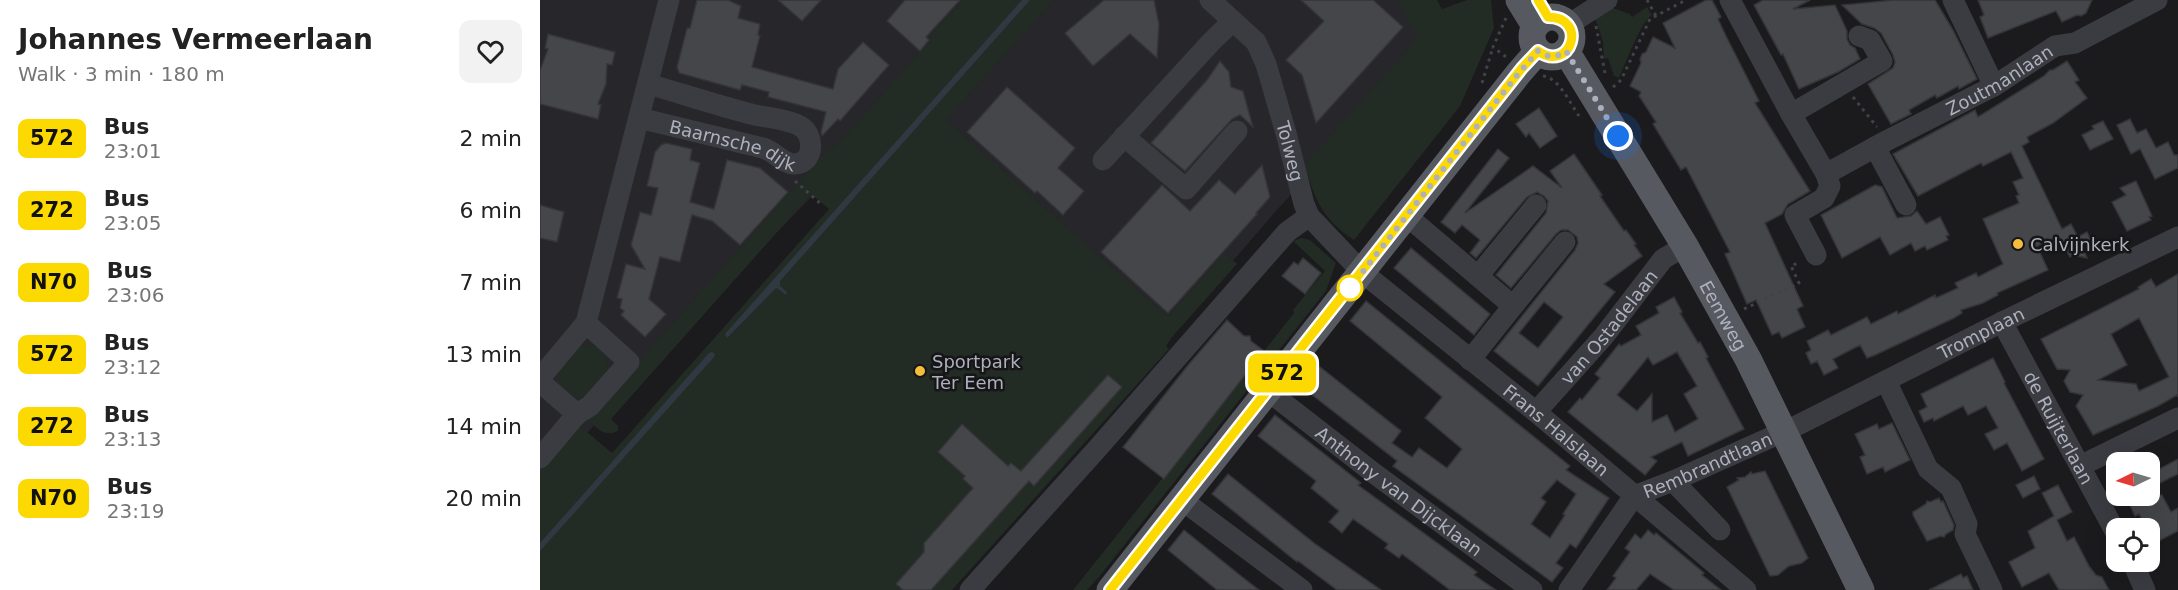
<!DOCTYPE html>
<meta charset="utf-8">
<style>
body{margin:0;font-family:"DejaVu Sans",sans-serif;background:#f2f2f2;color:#222;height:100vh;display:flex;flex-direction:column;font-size:22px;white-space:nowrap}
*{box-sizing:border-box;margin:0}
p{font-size:20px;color:#767676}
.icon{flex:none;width:33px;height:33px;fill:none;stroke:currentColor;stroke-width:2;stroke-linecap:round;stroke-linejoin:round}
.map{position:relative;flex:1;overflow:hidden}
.details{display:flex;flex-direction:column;background:#fff;width:540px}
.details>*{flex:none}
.badge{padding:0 12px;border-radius:9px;font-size:21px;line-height:39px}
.needle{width:39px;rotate:265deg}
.tools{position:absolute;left:1566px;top:452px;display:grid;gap:12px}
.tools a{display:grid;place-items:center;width:54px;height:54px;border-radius:12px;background:#fff;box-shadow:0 6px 24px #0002;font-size:30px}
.you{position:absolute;width:30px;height:30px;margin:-15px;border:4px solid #fff;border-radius:50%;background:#1a73e8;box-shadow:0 0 0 9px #1a73e833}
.map>.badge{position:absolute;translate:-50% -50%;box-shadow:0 0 0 3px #fff}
.round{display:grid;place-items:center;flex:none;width:63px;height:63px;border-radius:12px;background:#f2f2f2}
.headline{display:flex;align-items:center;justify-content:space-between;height:102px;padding:0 18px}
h1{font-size:28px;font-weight:600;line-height:45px}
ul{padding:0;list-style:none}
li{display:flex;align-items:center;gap:18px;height:72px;padding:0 18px}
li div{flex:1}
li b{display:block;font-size:22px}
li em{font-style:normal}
li .badge{min-width:66px;font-weight:700;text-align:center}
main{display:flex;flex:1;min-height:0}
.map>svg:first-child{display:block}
.built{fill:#27262a}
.green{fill:#222b24}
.water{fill:#303942}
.building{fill:#45464a;stroke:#353439;stroke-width:1.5;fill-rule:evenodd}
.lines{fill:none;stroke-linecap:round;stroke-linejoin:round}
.path{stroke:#414349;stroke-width:3;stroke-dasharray:3 4.5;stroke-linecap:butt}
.minor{stroke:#3b3c42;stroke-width:21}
.major{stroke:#575961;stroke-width:27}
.line-casing{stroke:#fff;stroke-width:14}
.line{stroke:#fcd900;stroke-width:9}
.walk{stroke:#adb1bc;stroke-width:6;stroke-dasharray:0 10.8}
.poi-dot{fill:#f4be3b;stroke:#161518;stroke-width:2}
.stop-dot{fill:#fff;stroke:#fcd900;stroke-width:3}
.labels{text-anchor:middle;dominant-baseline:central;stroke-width:5;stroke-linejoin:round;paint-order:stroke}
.street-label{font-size:18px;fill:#adb1bc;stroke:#161518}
.poi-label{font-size:18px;fill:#adb1bc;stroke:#161518;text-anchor:start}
</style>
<main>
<section class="details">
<div class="headline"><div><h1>Johannes Vermeerlaan</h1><p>Walk · 3 min · 180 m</p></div><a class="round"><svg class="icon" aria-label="heart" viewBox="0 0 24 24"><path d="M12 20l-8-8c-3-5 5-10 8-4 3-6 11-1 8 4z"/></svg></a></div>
<ul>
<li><span class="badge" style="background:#fcd900;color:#111">572</span><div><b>Bus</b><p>23:01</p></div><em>2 min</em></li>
<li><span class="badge" style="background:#fcd900;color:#111">272</span><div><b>Bus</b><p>23:05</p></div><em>6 min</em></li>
<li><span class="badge" style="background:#fcd900;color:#111">N70</span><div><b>Bus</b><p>23:06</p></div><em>7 min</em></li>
<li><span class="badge" style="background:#fcd900;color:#111">572</span><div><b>Bus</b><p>23:12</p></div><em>13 min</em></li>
<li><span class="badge" style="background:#fcd900;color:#111">272</span><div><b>Bus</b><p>23:13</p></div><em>14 min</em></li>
<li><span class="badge" style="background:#fcd900;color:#111">N70</span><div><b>Bus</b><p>23:19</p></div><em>20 min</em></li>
</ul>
</section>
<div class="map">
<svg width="1638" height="590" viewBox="0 0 1638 590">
<rect width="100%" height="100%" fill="#1b1a1d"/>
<polygon class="built" points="0,0 874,0 879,37 805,136 736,211 628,336 368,97 94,380 0,487"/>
<g class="green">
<path d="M 422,0 L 482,0 L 376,121 L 379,124 L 490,0 L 514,0 L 406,120 L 628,317 L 685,253 L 697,264 L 633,336 L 626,346 L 629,349 L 412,590 L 0,590 L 0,471 L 40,426 L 72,453 L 289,209 L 271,194 L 71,419 L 78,426 L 78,431 C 64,438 57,428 47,419 L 290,147 L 294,148 L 392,39 L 390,36 Z"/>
<path d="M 858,0 L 897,0 L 902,9 L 927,0 L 951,0 L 954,28 L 920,106 L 814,240 C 781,218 776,201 764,165 L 877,39 Z"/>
<path d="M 1070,7 L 1090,14 L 1092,17 L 1107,7 L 1112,15 C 1101,21 1085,65 1079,78 L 1074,76 L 1068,58 L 1064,59 L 1063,42 L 1055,17 Z"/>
<polygon points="762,238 770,240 796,263 786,291 559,577 547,590 533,590 724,351 754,313 753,310 785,271 753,241"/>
<path d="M 49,345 C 64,347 69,358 68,372 C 49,394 45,408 18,386 L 18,370 L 38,346 Z"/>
</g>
<g class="water">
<polygon points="482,0 490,0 240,281 240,286 247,292 246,295 237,288 235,289 187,338 185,334"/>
<polygon points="172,352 175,354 174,357 0,551 0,543 169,353"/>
</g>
<g class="building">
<polygon points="157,0 188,0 201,6 198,18 220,24 218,35 220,36 212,67 293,89 298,69 323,42 349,65 300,121 298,119 282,136 281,132 286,112 228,97 229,92 202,85 200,90 139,73 137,67 147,28 150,28"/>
<polygon points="238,0 281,0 262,21"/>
<polygon points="365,0 420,0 386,37 389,40 380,51 347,21"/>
<polygon points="564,0 614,0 619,24 617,58 590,34 553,66 525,33"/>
<polygon points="761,0 833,0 863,27 776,123 762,75 746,60 784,21"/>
<polygon points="1166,0 1172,0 1181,17 1178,19 1186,36 1219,101 1215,103 1270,191 1248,204 1242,214 1225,223 1263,306 1257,309 1265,327 1242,338 1239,332 1232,335 1216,300 1207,304 1185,254 1190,252 1146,167 1141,170 1113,124 1116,122 1099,96 1101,92 1090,86 1101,63 1100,59 1102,54 1106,52 1113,37 1135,48 1123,23"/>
<polygon points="1223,0 1270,0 1253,9 1295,5 1307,31 1307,39 1310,45 1315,48 1320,59 1298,72 1259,89 1243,54 1241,55 1214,5"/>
<polygon points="1354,0 1395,0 1413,30 1437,79 1419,89 1418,86 1397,98 1395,95 1369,110 1371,114 1351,124 1328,84 1353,68 1355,62 1353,55 1341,33 1334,28 1322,24 1302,5"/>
<polygon points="1438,0 1552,0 1546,13 1541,16 1537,15 1522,22 1516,11 1448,38 1440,17 1444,15"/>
<polygon points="8,34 75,52 72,65 67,64 66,84 58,104 61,105 58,119 0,104 0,70 8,49 5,48"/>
<polygon points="680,61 689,72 691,87 703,91 713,127 700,115 692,119 645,171 611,143 667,80"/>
<polygon points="1527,61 1539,80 1535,82 1547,98 1513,123 1487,137 1489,142 1482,146 1522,229 1531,224 1538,237 1547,232 1552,243 1543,248 1547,258 1533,255 1530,257 1518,236 1497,246 1508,270 1457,293 1458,295 1443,303 1421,310 1422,313 1414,318 1335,355 1327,358 1320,345 1293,359 1298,368 1284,375 1277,361 1271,364 1266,353 1271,350 1267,341 1288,330 1291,335 1327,317 1331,324 1357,311 1358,314 1395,295 1396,298 1418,288 1415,283 1436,273 1438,277 1463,264 1443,219 1479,203 1476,196 1479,195 1473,182 1483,178 1471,152 1443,166 1441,163 1378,196 1353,154 1435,110 1438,117 1504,76 1510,70 1513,70"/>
<polygon points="467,87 535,148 518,168 544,191 523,215 497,191 495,193 427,132"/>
<polygon points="999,108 1017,136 1000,148 989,133 986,137 976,124"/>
<polygon points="1590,119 1597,133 1606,129 1616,148 1628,142 1634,155 1638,155 1638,168 1615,179 1600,149 1591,154 1577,125"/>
<polygon points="1563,121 1573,139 1550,150 1542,135 1554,129 1552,126"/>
<polygon points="126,143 152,149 150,160 160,163 150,202 174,209 187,160 220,168 248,192 200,245 172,221 152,215 140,262 120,257 109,299 126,314 105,337 81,315 84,311 80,308 82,299 77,298 86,264 105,269 91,245 100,212 111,215 118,188 107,186 115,152 121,145"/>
<path d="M 958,149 L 969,158 L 925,213 L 993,166 L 1022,188 L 1010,171 L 1034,154 L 1062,195 L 1060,196 L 1084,231 L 1086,230 L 1096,244 L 1094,245 L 1102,256 L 1064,284 L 1075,292 L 998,386 L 954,351 L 1035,250 L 1038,243 L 1037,237 L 1028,230 L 1021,230 L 1016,234 L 971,288 L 956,275 L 1006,213 L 1008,201 L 1004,196 L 997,192 L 987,197 L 936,258 L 930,253 L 940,240 L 922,225 L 915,233 L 901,222 ZM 1004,302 L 1023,317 L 998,348 L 979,333 Z"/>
<polygon points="722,165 730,197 716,213 717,214 628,313 561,252 622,185 650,211 679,180 695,194"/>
<polygon points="1596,181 1612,216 1609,217 1611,220 1587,231 1572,202 1586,195 1580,188"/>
<polygon points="1335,185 1342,187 1357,218 1371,216 1377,211 1386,224 1400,217 1409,235 1406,236 1408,240 1387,250 1385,246 1375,251 1371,243 1350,255 1340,237 1302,258 1281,215"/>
<polygon points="0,205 24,212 17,242 0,238"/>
<polygon points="871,248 950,314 934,335 854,268"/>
<polygon points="763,258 781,273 765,294 742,276 754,262 758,265"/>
<path d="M 1638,274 L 1638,397 L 1637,395 L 1618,406 L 1553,435 L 1536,406 L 1543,395 L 1530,392 L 1524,381 L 1530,370 L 1517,369 L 1501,339 L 1599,289 L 1598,287 L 1611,279 L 1616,287 ZM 1599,318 L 1629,377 L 1599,391 L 1596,384 L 1558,380 L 1587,365 L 1571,334 Z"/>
<path d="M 1134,297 L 1142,312 L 1140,313 L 1158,343 L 1160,342 L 1168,357 L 1166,358 L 1204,429 L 1148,456 L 1142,442 L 1111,457 L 1117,461 L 1105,475 L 1028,412 L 1040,398 L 1042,400 L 1060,378 L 1055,374 L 1079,344 L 1081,346 L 1101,335 L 1096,326 L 1119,313 L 1116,307 ZM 1137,352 L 1157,386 L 1144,394 L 1158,419 L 1135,432 L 1127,415 L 1112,422 L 1112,394 L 1097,411 L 1077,395 L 1108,357 L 1113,365 Z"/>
<path d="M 826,301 L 1030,466 L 1026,470 L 1069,498 L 1036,548 L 1030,544 L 1016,563 L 1023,568 L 1012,582 L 853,466 L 857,461 L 758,384 L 775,363 L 861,431 L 852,443 L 872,457 L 879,448 L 907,468 L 922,449 L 885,418 L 902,397 L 810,321 ZM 1017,480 L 1036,494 L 1023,514 L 1025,515 L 1010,538 L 991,524 L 1006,502 L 1001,498 Z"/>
<polygon points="687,320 704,336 710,336 711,341 724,351 624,479 583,447 649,364"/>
<polygon points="1453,358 1465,382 1464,383 1504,459 1482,471 1467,443 1454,450 1445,434 1458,428 1446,406 1428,415 1423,406 1394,421 1393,418 1384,422 1379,411 1387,407 1381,394"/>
<polygon points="568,375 582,387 494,486 489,481 391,590 363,590 356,584 384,552 384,543 433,488 423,479 425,476 398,452 422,424 468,466 471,463 481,471"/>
<polygon points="735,415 821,483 818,485 937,572 934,575 956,590 910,590 862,554 859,558 845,548 848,544 813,519 802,533 789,522 799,511 771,488 776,481 718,436"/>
<polygon points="1352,423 1370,460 1345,472 1343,467 1327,474 1320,457 1325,455 1315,434 1337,424 1339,429"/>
<polygon points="1638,459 1638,474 1610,488 1610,474"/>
<polygon points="1225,471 1268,558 1262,563 1249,566 1238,575 1230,576 1187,487 1199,480 1197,478 1205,477 1211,472 1212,474"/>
<polygon points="688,474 774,543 841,590 797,590 758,561 757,562 672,494"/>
<polygon points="1494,476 1500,489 1483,498 1476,485"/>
<polygon points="1518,485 1532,512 1517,520 1527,541 1534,537 1549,566 1556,575 1562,577 1569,590 1519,590 1509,573 1482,587 1469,562 1495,548 1488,531 1514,516 1502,493"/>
<polygon points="1585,495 1622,495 1631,512 1638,508 1638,531 1615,543 1610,528 1605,526 1599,514 1595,516"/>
<polygon points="1399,498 1401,502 1403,501 1414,525 1413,530 1406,534 1404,537 1401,536 1387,541 1373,515 1373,512 1386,504 1387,501 1390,502"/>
<polygon points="644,530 701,576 719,590 677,590 656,573 628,550"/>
<polygon points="1108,530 1114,535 1116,533 1164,573 1162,575 1181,590 1134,590 1110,574 1096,590 1067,590 1076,578 1073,576 1090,552 1085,548 1095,534 1101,539"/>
<polygon points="1421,574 1423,578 1427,576 1433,590 1389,590"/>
</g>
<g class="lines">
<g class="path">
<polyline points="1107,0 1116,16"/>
<polyline points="966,18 953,47 966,57"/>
<polyline points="1056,26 1065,73"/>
<path d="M 1003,76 C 1019,78 1030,103 1039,116"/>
<polyline points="942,83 953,47"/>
<polyline points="1073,87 1081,80 1110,19 1146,0"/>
<polyline points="1313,97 1337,127"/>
<polyline points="255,181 283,206"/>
<polyline points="1204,309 1259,283 1251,266 1260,262"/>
</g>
<g class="minor">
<path id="s1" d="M 670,0 L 716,42 L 726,64 L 746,133 L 764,204 L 769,216 L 822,272 L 996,412 L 1206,590"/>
<path id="s2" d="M 1190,0 L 1251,114 L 1286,174 L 1346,141 L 1454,86 L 1515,46 L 1535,43 L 1617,0"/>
<polyline points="1413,0 1454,86"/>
<polyline points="1028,25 1067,0"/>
<polyline points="1251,114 1342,61 1330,40 1319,36"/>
<path id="s3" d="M 99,118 L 223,148 C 234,151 244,165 255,164 C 275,163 275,134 260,126 C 247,119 229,118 215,115 C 179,106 143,94 108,84"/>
<polyline points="584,136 646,189 697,131"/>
<polyline points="1335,147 1366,205"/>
<polyline points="563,160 672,41 693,21"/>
<polyline points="867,216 973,306 930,360"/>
<polyline points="1276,255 1255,215 1284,198 1290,186 1286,174"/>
<polyline points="938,276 996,205"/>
<polyline points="973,306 1025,242"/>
<path id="s4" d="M 1462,322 L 1576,533"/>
<polyline points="0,378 46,323 129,0"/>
<polyline points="1346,381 1388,469 1411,488 1427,524 1425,534 1452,590"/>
<polyline points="0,382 37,414 50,406 89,362 46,323"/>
<path id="s5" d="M 728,391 L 835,474 L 992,590"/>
<path id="s6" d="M 996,412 L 1064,336 L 1123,259 L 1145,246"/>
<polyline points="0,458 37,414"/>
<polyline points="1540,466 1638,418"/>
<polyline points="1133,481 1180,530"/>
<polyline points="642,500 762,590"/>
<polyline points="1592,561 1605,590"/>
<polyline points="430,590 557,449 747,232 769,216"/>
<path id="s7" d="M 1029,590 L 1094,496 L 1133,481 L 1256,426 L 1462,322 L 1638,237"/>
</g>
<g class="major">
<polyline points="979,0 995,26"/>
<circle cx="1012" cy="37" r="20"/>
<path id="s8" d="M 1026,51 L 1145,246 L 1208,359 L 1321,590"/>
<polyline points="570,590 978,74 998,51"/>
</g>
</g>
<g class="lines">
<g class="line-casing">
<path id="line" d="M 570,590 L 982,68 L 998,51 C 1031,74 1049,17 1008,17 L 998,0"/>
</g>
<use href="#line" class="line"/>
<path class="walk" d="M 810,288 L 978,74 L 998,51 C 1008,58 1016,58 1026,51 L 1078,136"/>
</g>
<g class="poi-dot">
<circle cx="1478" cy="244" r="6"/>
<circle cx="380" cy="371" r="6"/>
</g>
<circle class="stop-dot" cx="810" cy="288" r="12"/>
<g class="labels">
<g class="street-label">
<text stroke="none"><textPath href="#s2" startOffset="396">Zoutmanlaan</textPath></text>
<text stroke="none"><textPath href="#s3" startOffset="98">Baarnsche dijk</textPath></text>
<text stroke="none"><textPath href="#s1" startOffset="177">Tolweg</textPath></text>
<text stroke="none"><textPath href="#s8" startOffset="308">Eemweg</textPath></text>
<text stroke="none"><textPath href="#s6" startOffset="112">van Ostadelaan</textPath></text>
<text stroke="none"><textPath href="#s7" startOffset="498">Tromplaan</textPath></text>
<text stroke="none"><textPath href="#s4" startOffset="120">de Ruijterlaan</textPath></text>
<text stroke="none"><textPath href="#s1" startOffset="572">Frans Halslaan</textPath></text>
<text stroke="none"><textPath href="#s7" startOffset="194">Rembrandtlaan</textPath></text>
<text stroke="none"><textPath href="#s5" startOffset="165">Anthony van Dijcklaan</textPath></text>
</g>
<g class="poi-label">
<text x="1490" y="244">Calvijnkerk</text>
<text x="392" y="361">Sportpark<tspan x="392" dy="21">Ter Eem</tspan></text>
</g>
</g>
</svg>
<div class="tools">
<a><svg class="needle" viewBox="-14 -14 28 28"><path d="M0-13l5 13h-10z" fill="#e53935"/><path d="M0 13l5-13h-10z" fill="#767676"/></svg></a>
<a><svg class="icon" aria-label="locate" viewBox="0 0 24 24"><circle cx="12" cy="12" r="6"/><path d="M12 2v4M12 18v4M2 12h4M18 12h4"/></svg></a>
</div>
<div class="you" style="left:1078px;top:136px"></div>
<b class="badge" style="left:742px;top:373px;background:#fcd900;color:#111">572</b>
</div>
</main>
